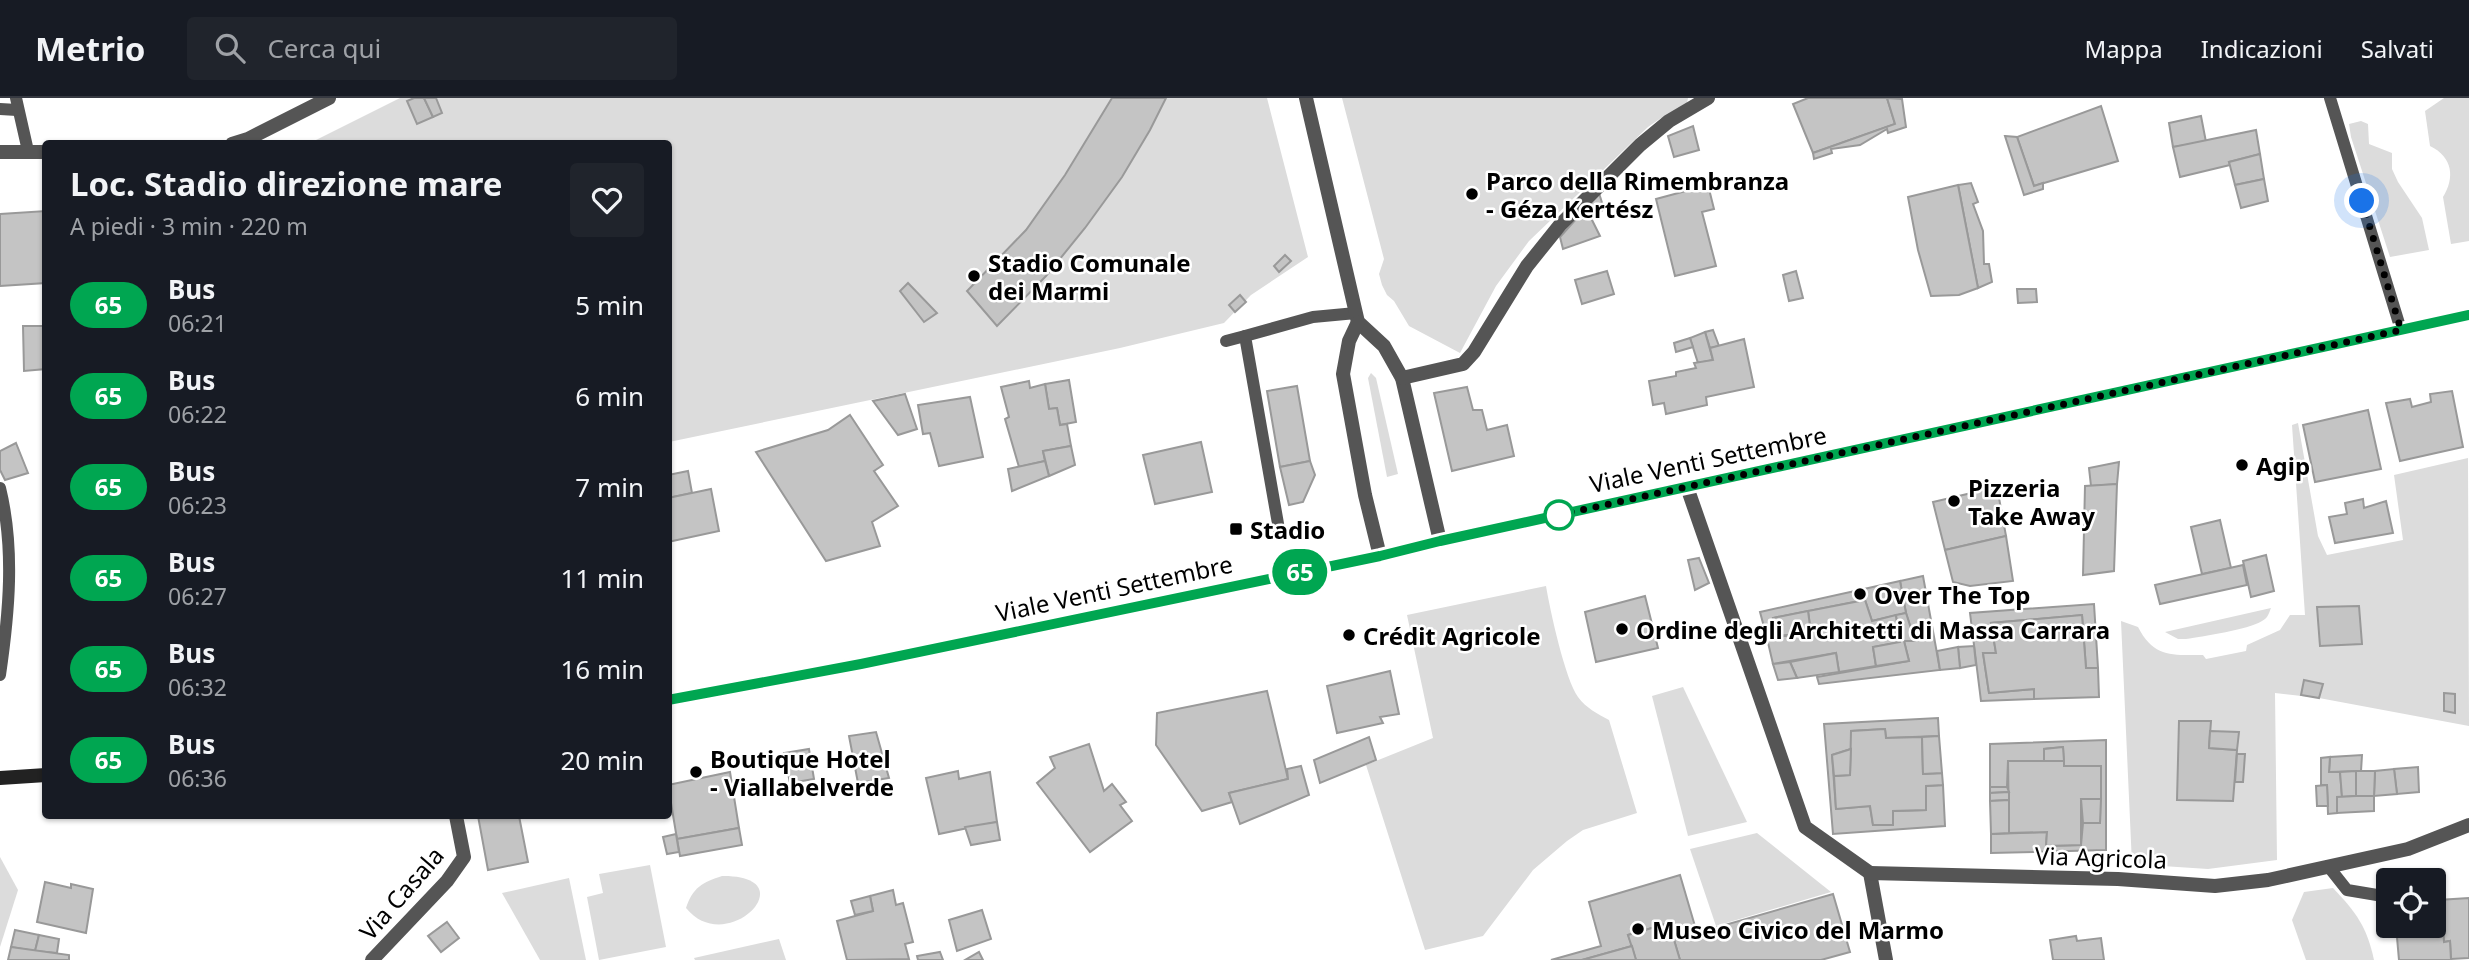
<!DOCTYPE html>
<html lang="it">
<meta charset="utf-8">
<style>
body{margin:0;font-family:"Noto Sans",sans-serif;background:#20242c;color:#f1f3f6;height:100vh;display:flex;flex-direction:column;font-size:26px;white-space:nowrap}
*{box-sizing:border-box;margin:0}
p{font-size:23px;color:#9ea1a6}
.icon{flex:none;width:38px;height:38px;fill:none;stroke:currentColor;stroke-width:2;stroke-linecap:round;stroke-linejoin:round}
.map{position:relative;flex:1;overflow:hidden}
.sheet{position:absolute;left:42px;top:42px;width:630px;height:679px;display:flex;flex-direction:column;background:#171b24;border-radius:7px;box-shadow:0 2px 5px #0004}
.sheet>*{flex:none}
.badge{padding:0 14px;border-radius:23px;font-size:24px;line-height:46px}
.buttons{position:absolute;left:2376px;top:770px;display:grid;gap:14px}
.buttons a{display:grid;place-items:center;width:70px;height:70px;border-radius:7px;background:#171b24;box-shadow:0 2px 5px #0004;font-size:35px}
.you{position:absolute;width:35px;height:35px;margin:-18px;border:5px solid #fff;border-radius:50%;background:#1a73e8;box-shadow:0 0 0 10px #1a73e833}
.map>.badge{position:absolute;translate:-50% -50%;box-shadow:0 0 0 4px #fff}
.round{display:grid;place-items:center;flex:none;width:74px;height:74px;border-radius:7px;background:#20242c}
.headline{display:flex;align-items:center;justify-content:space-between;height:119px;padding:0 28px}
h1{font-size:33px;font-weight:700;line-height:52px}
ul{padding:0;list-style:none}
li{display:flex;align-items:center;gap:21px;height:91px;padding:0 28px}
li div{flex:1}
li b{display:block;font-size:26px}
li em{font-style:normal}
li .badge{min-width:77px;font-weight:700;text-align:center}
header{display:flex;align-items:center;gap:42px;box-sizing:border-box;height:98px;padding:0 35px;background:#171b24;border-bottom:2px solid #363941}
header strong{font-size:33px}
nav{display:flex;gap:38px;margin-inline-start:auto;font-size:24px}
.search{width:490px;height:63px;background:#20242c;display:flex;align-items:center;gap:18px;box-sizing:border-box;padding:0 24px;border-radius:7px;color:#9ea1a6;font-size:26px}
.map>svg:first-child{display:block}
.green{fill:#dcdcdc}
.building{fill:#c4c4c4;stroke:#999;stroke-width:2}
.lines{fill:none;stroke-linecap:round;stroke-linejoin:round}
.service{stroke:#555;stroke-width:12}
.minor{stroke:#555;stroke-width:14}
.secondary{stroke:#222;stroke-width:14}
.line-casing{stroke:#fff;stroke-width:16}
.line{stroke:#00a651;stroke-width:10}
.walk{stroke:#000;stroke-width:7;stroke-dasharray:0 12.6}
.poi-dot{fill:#000;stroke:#fff;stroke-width:2.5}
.stop-dot{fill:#fff;stroke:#00a651;stroke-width:3.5}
.labels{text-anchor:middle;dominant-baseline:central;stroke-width:5;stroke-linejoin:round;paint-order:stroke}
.poi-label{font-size:24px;font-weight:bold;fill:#000;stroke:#fff;text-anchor:start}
.street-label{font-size:24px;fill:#000;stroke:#fff}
</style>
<header>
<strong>Metrio</strong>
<div class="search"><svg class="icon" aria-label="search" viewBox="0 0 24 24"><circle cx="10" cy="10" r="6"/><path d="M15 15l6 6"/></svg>Cerca qui</div>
<nav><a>Mappa</a><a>Indicazioni</a><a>Salvati</a></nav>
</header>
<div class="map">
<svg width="2469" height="862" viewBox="0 0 2469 862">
<rect width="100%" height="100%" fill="#fff"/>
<g class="green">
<polygon points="400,0 1267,0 1308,159 1251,197 1224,225 1120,250 669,344 668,46 308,46"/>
<polygon points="1342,0 1688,0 1686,11 1669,23 1661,20 1648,29 1529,143 1496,188 1460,255 1409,228 1394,203 1387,197 1382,187 1379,176 1384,161"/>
<path d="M 2444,0 L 2469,0 L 2469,143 L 2451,146 L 2443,99 C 2455,80 2453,59 2430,48 L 2425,13 Z"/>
<polygon points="2361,23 2368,26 2369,46 2392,55 2392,71 2398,84 2422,120 2429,152 2390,159 2351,39 2349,26"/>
<polygon points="1371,275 1376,280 1398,376 1387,379 1368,280"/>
<path d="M 2298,325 L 2318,438 L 2327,457 L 2403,442 L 2394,377 L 2468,360 L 2469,628 L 2319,600 L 2275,595 L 2277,762 L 2208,771 L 2132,766 L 2121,523 L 2138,529 C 2154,560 2172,557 2203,557 L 2206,561 L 2246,553 L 2247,547 L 2280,532 L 2290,517 L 2305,517 L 2292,327 Z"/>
<path d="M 1546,488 C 1550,512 1565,581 1578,599 C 1586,610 1598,616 1609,622 L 1637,715 L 1583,732 L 1567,743 L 1533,772 L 1483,838 L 1425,852 L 1366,667 L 1433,640 L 1407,517 Z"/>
<path d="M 2271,510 C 2269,515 2268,520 2262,523 C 2247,532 2205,538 2186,541 L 2178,541 L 2165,534 Z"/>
<polygon points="1683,589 1747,724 1688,738 1652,598"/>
<polygon points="1757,735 1831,794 1716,828 1690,751"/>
<polygon points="0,759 18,792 0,849"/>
<polygon points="650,767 666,849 599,862 587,799 603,795 599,776"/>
<path d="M 722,778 C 808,777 727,861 686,810 C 692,790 703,784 722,778 Z"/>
<polygon points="569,780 586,862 540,862 502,795"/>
<path d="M 2333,790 C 2356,814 2367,829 2374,862 L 2306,862 L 2292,822 L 2304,794 Z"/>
<polygon points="779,841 786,862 695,862 694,860"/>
</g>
<g class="building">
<polygon points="414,0 424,0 433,19 417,26 407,3"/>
<polygon points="424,0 436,0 442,15 433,19"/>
<polygon points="1112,0 1166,0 1150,32 1122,79 1085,130 1046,178 997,228 967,193 1026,132 1065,77"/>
<polygon points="1808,0 1887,0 1895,26 1813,55 1793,6"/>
<polygon points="1887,0 1902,1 1906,29 1888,35 1887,31 1860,47 1831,51 1832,55 1814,61 1813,55 1895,26"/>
<polygon points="2101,8 2118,63 2034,88 2017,39"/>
<polygon points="2201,18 2206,44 2173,49 2169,25"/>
<polygon points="1693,28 1699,52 1674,59 1668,38"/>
<polygon points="2256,32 2260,56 2229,64 2230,67 2180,79 2173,49"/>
<polygon points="2005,38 2017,39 2034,88 2043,85 2043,91 2024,97"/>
<polygon points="2260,56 2264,81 2235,87 2229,64"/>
<polygon points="2264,81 2268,103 2241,110 2235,87"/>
<polygon points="1971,85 1978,104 1973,106 1983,133 1984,166 1989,166 1992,184 1978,190 1958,87"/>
<polygon points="1708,87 1714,111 1702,114 1716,168 1675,178 1656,101"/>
<polygon points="1958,87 1978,190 1959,197 1931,198 1918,152 1908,99"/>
<polygon points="1599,95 1604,111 1591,120 1586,110"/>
<polygon points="1586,110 1600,138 1563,151 1560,139"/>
<polygon points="46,113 46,185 0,188 0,116"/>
<polygon points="1285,157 1291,163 1279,174 1274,168"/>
<polygon points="1607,173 1614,196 1582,206 1575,182"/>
<polygon points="1796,173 1803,200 1789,203 1783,177"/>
<polygon points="908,185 937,215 924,224 900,193"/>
<polygon points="2017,191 2036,191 2037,204 2018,205"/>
<polygon points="1240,197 1246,204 1235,214 1229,207"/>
<polygon points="23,228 46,228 46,271 24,273"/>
<polygon points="1713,232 1719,248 1710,250 1705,234"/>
<polygon points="1705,234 1713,262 1698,265 1690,240"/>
<polygon points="1690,240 1693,249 1676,254 1674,245"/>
<polygon points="1744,241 1754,289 1706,299 1707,307 1666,316 1664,305 1653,307 1649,283 1676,278 1676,274 1696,270 1694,265 1713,262 1710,250"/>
<polygon points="1069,282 1076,324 1060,327 1057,310 1049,311 1045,286"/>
<polygon points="1029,283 1030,290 1045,286 1049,311 1057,310 1060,327 1067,326 1071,348 1043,353 1045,363 1019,369 1005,321 1009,319 1001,289"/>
<polygon points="1297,288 1310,363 1280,369 1267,293"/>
<polygon points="1467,289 1473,312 1482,312 1487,332 1507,327 1514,358 1452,373 1434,295"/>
<polygon points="2452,293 2463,349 2400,363 2386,305 2410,301 2412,309 2431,304 2430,296"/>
<polygon points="905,296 917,331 898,337 873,303"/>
<polygon points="970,299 983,359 939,368 930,335 923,336 918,307"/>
<polygon points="2368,312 2381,371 2315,384 2303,327"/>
<polygon points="850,317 883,367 874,373 898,408 872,424 880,448 826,463 756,354 828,332"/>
<polygon points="1201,344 1212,394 1155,406 1143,357"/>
<polygon points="16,345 28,375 5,382 0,372 0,353"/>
<polygon points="1071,348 1075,367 1049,378 1043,353"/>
<polygon points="1045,363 1049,378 1012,393 1008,371"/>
<polygon points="1310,363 1315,377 1303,404 1289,407 1280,369"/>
<polygon points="2119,364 2117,386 2091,388 2089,370"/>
<polygon points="688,373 692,395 668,400 668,377"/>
<polygon points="2117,386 2114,473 2083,477 2085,388"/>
<polygon points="1997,389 2006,438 1945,452 1933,404"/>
<polygon points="711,391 719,433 668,444 668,400"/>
<polygon points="2363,401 2364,410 2386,403 2393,435 2335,445 2329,419 2347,416 2345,405"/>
<polygon points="2220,422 2231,470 2202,476 2191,429"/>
<polygon points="2006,438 2013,483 1970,488 1953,484 1945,452"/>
<polygon points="2266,457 2274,493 2251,499 2243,463"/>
<polygon points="1699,460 1709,485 1695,492 1688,462"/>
<polygon points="2243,467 2247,487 2160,506 2155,487"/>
<polygon points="1923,478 1940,572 1819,586 1817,579 1909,563 1904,543 1915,543 1906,515 1900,483"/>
<polygon points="1900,483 1906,515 1872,523 1865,502 1773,520 1776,538 1767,540 1760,514"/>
<polygon points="1645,498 1658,550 1596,564 1585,514"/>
<polygon points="1865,502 1872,523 1896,517 1900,544 1873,549 1876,568 1839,574 1836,555 1773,566 1767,540 1811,535 1808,513"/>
<polygon points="2094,506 2098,570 2086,570 2082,517 1991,525 1996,555 1983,555 1989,595 2034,591 2034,601 1981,603 1970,515"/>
<polygon points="2359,508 2362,546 2320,548 2317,509"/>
<polygon points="1808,513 1811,535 1776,538 1773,520"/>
<polygon points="1906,515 1915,543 1904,543 1909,563 1876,568 1873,549 1900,544 1896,517"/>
<polygon points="2082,517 2086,570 2098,570 2099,599 2034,601 2034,591 1989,595 1983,555 1996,555 1991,525"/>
<polygon points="1974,548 1976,567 1960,570 1958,549"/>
<polygon points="1958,549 1960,570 1940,572 1937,553"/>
<polygon points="1836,555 1839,574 1797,580 1790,564"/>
<polygon points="1790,564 1797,580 1778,582 1773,566"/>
<polygon points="1390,573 1399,616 1380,619 1383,625 1337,635 1327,588"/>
<polygon points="2304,582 2323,586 2319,600 2301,597"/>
<polygon points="1267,593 1288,681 1229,695 1232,704 1202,713 1156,647 1157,615"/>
<polygon points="2444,595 2455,596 2455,615 2444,613"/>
<polygon points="1938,620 1939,638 1886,640 1885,631 1851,633 1851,651 1832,657 1836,711 1870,708 1873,727 1893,727 1893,713 1926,712 1926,688 1943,687 1945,728 1833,736 1824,626"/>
<polygon points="2179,623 2211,623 2209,650 2237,652 2233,703 2177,702"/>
<polygon points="1885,631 1886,640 1922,639 1923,676 1942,675 1943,687 1926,688 1926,712 1893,713 1893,727 1873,727 1870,708 1836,711 1834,678 1850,677 1851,633"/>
<polygon points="2210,633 2239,634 2237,652 2209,650"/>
<polygon points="876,634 889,680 858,685 849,638"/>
<polygon points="1939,638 1942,675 1923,676 1922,639"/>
<polygon points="1369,639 1376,662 1320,685 1314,662"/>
<polygon points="2106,642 2106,752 1991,755 1991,736 2047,734 2046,748 2081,747 2083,725 2100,725 2101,668 2064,668 2063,649 2044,651 2044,663 2008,663 2007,689 1990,689 1990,646"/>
<polygon points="1089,646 1104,693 1112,686 1126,704 1120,707 1132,723 1090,754 1037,685 1055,670 1050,659"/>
<polygon points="2063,649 2064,663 2044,663 2044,651"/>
<polygon points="809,651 814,681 790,685 784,655"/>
<polygon points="1851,651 1850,677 1834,678 1832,657"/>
<polygon points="2237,656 2245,656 2243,684 2235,684"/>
<polygon points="2362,657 2361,673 2329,674 2330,659"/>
<polygon points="2330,659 2329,674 2340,674 2342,699 2337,699 2337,715 2328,716 2327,687 2321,687 2321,660"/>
<polygon points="2008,663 2064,663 2064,668 2101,668 2101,701 2081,701 2081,747 2046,748 2047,734 2009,735"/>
<polygon points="1301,668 1309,697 1240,726 1229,695 1288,681 1287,671"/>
<polygon points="2418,669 2419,694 2397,696 2394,671"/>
<polygon points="2394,671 2397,696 2374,698 2375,673"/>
<polygon points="958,673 959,681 990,674 997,724 939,736 926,680"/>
<polygon points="2356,673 2375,673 2374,698 2356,698"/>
<polygon points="2356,673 2356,698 2342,699 2340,674"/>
<polygon points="730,674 739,730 677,741 668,687"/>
<polygon points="2327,687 2328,708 2317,708 2316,688"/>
<polygon points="1990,689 2007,689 2009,694 1990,695"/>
<polygon points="2009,694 2009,702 1990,703 1990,695"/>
<polygon points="2356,698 2374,698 2374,713 2337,715 2337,699"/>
<polygon points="2081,701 2101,701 2100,725 2083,725"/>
<polygon points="2009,702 2009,735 1991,736 1990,703"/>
<polygon points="478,718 519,718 528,764 488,772"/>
<polygon points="997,724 1000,742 971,747 965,729"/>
<polygon points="739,730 742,747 680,758 677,741"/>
<polygon points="676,736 679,754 667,756 663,739"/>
<polygon points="1680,777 1697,835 1833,796 1850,854 1821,862 1680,862 1669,825 1628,837 1632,848 1582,862 1551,862 1601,848 1589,804"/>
<polygon points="45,784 71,790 71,786 93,791 86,835 37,824"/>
<polygon points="893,792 896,807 903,805 913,844 905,846 909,861 847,862 837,823 873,813 870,798"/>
<polygon points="870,798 873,813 855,817 851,803"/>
<polygon points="2469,800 2469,860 2451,861 2450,843 2444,844 2442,819 2438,821 2438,802"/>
<polygon points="982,812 991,841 957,853 949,822"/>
<polygon points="2442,819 2444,844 2450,843 2451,862 2399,862 2396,828 2434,828 2434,821"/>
<polygon points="447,824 459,840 441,854 428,838"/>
<polygon points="1669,825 1680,862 1636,862 1628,837"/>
<polygon points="15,832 39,837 35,853 11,849"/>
<polygon points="39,837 59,841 57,855 35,853"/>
<polygon points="2076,838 2077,843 2101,840 2104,862 2053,862 2050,842"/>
<polygon points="1632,848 1636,862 1582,862"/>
<polygon points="11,849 69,857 69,862 8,862"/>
<polygon points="940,854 943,862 918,862 917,858"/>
<polygon points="979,854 983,862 965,862"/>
</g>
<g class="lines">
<g class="service">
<polyline points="16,0 28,53"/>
<polyline points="2330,0 2401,232"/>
<polyline points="0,11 17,12"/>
<polyline points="1226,243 1245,238"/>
<path d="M 0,390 C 15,451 9,515 0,577"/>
<polyline points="1280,437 1245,238 1313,219 1356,215"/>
<polyline points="2328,768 2347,792 2389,799"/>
</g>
<g class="minor">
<polyline points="1306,0 1358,224 1384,248 1402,280 1440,443"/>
<polyline points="232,46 248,41 329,0"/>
<polyline points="0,54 46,54"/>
<polyline points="1358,224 1349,243 1343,276 1365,397 1380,458"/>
<polyline points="1402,280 1463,266 1474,254 1527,168 1560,127 1640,47 1669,23 1708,0"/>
<polyline points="1687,389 1805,729 1870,775 1886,862"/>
<polyline points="1870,775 2118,781 2215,788 2268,782 2408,751 2469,727"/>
<polyline points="372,862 447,783 464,759 456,718"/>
</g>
<g class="secondary">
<polyline points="668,602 861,566 1380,458 1440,443 2469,217"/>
<polyline points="0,680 46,677"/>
</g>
</g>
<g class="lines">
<g class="line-casing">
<polyline id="line" points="668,602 861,566 1380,458 1440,443 2469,217"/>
</g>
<use href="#line" class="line"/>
<polyline class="walk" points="1559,417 2401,232 2362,103"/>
</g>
<g class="poi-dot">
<circle cx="1472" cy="96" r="7"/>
<circle cx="974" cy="178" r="7"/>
<circle cx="2242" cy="367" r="7"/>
<circle cx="1954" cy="403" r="7"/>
<rect x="1229" y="424" width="14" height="14" rx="3.5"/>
<circle cx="1860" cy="496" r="7"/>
<circle cx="1622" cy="531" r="7"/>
<circle cx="1349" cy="537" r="7"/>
<circle cx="696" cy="674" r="7"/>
<circle cx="1638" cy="831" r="7"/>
</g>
<circle class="stop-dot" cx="1559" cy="417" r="14"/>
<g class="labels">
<g class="poi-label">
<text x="1486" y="82">Parco della Rimembranza<tspan x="1486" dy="28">- Géza Kertész</tspan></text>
<text x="988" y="164">Stadio Comunale<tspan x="988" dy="28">dei Marmi</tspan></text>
<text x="2256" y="367">Agip</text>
<text x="1968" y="389">Pizzeria<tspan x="1968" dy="28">Take Away</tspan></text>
<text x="1250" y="431">Stadio</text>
<text x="1874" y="496">Over The Top</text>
<text x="1636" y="531">Ordine degli Architetti di Massa Carrara</text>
<text x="1363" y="537">Crédit Agricole</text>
<text x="710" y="660">Boutique Hotel<tspan x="710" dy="28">- Viallabelverde</tspan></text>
<text x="1652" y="831">Museo Civico del Marmo</text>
</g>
<g class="street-label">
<text transform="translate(1708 361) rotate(-12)">Viale Venti Settembre</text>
<text transform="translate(1114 490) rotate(-12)">Viale Venti Settembre</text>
<text transform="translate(2101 759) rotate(2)">Via Agricola</text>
<text transform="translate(401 795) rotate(-49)">Via Casala</text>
</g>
</g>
</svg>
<div class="buttons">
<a><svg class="icon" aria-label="locate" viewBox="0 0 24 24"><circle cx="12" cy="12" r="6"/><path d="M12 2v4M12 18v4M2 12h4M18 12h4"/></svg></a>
</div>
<div class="you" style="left:2362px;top:103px"></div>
<b class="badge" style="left:1300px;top:474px;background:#00a651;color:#fff">65</b>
<section class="sheet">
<div class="headline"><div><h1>Loc. Stadio direzione mare</h1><p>A piedi · 3 min · 220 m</p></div><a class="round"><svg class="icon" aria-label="heart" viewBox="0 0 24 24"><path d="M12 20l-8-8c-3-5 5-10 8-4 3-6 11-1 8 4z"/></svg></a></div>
<ul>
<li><span class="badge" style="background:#00a651;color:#fff">65</span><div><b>Bus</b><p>06:21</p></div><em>5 min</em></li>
<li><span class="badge" style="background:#00a651;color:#fff">65</span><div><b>Bus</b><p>06:22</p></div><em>6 min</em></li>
<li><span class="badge" style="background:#00a651;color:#fff">65</span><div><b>Bus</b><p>06:23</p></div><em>7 min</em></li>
<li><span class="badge" style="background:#00a651;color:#fff">65</span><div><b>Bus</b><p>06:27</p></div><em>11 min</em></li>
<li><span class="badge" style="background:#00a651;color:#fff">65</span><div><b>Bus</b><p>06:32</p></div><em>16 min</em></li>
<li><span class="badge" style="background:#00a651;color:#fff">65</span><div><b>Bus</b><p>06:36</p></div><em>20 min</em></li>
</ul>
</section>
</div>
